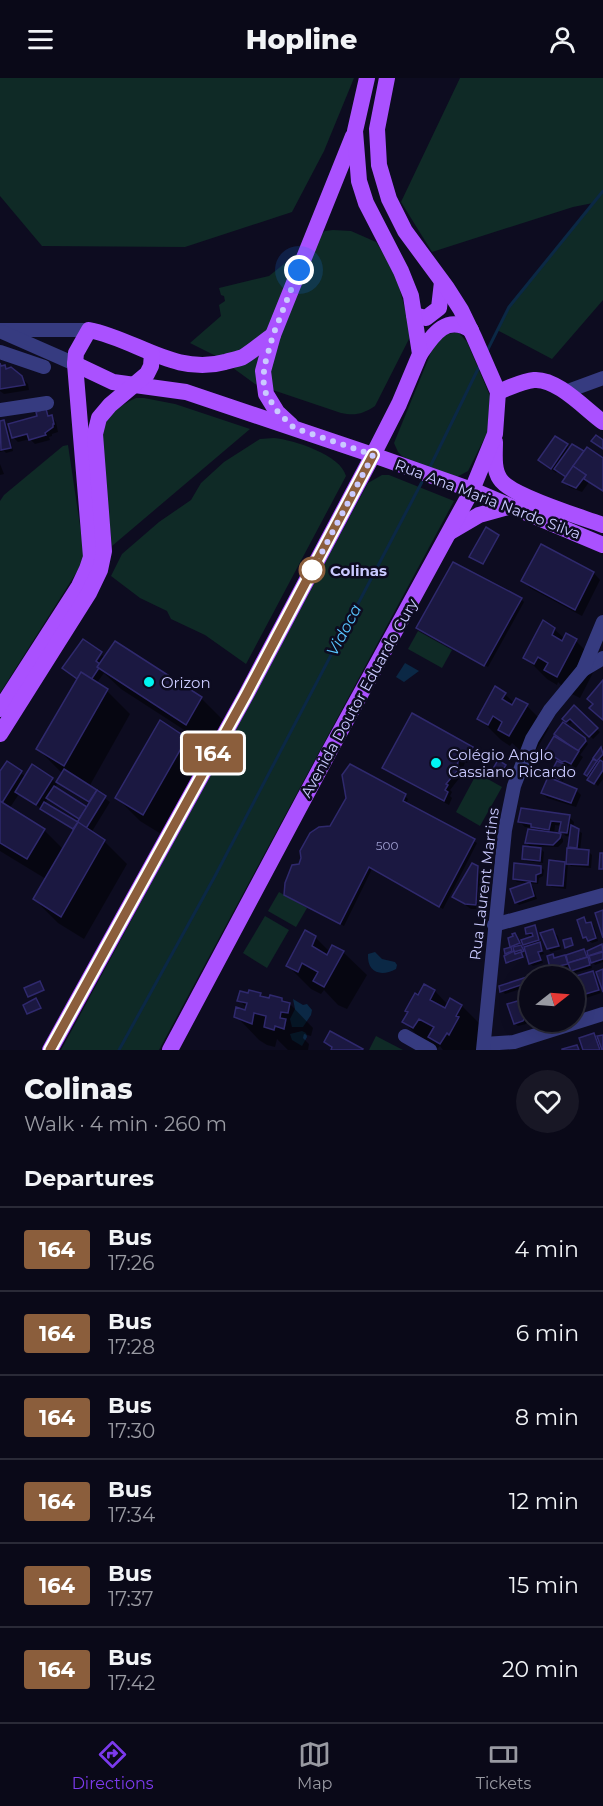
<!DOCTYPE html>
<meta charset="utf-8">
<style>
body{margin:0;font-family:Montserrat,sans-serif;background:#181725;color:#f1f3f6;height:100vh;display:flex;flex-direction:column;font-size:22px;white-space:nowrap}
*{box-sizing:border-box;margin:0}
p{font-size:20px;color:#999aa2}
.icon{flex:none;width:33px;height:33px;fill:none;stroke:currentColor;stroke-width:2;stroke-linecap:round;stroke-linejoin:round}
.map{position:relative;height:972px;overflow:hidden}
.sheet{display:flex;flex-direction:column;background:#0a0918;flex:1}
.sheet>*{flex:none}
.badge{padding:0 12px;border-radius:4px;font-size:21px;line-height:39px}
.needle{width:39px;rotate:73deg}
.buttons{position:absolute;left:519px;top:888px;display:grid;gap:12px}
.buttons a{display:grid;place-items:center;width:66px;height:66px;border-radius:50%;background:#0a0918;box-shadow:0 6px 24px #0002,0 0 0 2px #2a2a37;font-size:30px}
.you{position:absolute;width:30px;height:30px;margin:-15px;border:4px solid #fff;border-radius:50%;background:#1a73e8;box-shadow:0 0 0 9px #1a73e833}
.map>.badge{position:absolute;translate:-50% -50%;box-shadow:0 0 0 3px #fff}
h2{padding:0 24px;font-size:22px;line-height:54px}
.round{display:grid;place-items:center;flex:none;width:63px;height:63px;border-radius:32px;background:#181725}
.head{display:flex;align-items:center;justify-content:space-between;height:102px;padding:0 24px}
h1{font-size:28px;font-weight:800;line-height:45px}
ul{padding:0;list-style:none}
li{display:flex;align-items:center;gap:18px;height:84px;padding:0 24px;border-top:2px solid #2a2a37}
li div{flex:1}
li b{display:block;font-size:22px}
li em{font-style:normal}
li .badge{min-width:66px;font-weight:700;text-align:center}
header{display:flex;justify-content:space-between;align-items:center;height:78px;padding:0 24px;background:#0a0918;font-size:27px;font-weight:800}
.tab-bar{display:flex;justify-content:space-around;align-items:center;height:84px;border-top:2px solid #2a2a37;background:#0a0918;font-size:16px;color:#999aa2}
.tab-bar a{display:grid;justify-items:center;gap:3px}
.tab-bar .current{color:#7c3aed}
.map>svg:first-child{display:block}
.green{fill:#0f2a26}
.water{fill:#0b2845}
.shadow{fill:#0007;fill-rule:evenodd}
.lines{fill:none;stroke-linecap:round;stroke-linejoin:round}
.stream{stroke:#0b2845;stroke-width:3}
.building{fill:#1b1841;stroke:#2f296d;stroke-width:1.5}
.minor{stroke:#363b80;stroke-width:14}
.major{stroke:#aa51ff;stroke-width:16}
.line-casing{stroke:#fff;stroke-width:14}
.line{stroke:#8b5e3c;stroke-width:9}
.walk{stroke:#cacaff;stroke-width:6;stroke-dasharray:0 10.8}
.stop-dot{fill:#fff;stroke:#8b5e3c;stroke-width:3}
.poi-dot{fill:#00f5f2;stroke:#0d0c20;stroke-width:2}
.labels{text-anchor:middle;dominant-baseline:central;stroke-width:5;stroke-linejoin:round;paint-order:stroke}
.number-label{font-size:12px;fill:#9e9ed0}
.street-label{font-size:15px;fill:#cacaff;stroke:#0d0c20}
.stop-label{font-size:15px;font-weight:bold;fill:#cacaff;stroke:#0d0c20;text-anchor:start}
.poi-label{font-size:15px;fill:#cacaff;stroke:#0d0c20;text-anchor:start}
.water-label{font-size:16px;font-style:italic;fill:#58c5ff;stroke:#0d0c20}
</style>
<header><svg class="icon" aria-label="menu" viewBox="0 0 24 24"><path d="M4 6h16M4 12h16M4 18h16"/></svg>Hopline<svg class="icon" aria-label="person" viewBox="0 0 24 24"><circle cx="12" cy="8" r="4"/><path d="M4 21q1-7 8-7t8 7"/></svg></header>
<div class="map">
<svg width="603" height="972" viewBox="0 0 603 972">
<rect width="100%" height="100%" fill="#0d0c20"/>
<g class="green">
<polygon points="0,0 354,0 324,73 292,134 185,169 42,168 0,118"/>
<polygon points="460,0 603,0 603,222 552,281 497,252 509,229 593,125 573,129 432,174 401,124"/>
<path d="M 333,152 L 351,153 L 376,164 L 395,194 L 408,242 L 410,259 L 375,328 C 363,336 355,338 341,335 L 255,306 L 218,279 L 190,265 L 221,238 L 219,227 L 225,223 L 224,218 L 221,217 L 219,210 L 269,198 L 325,153 Z"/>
<polygon points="458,254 467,264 490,318 487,355 468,393 457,399 403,379 398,374 394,365 434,267 443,257"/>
<path d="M 136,320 L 144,320 L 175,326 L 250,351 L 112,468 C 110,443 96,367 105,347 C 110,334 123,326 136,320 Z"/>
<path d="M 274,360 C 294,362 341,377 346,398 L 246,586 L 205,557 L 171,541 L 167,533 L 140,520 L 111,498 L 122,476 L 159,444 L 191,422 L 201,405 L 224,384 L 260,361 Z"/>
<polygon points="68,367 85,481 0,615 0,423 4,417 63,368"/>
<polygon points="382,397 389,397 454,423 159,972 61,972 368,405"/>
<polygon points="418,553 452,572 442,590 408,571"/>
<polygon points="477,695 502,709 480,748 456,734"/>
<polygon points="279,814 307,830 296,849 268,833"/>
<polygon points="265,838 289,852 267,890 243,875"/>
<polygon points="376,958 403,972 369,972"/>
</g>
<g class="water">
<polygon points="405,585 419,593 404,604 396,599"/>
<path d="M 375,874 L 382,881 L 395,884 L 397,887 L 396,891 C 381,899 367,895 368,876 Z"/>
<polygon points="293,921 303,927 307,926 312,932 311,937 303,949 292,949 290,941 295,931"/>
<polygon points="302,953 306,955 307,959 302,968 292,962 290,956"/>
</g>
<g class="shadow">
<polygon points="0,286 21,299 28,306 29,312 4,316 0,313"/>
<polygon points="46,333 56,344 58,354 52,356 52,358 49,359 50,362 35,366 30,361 18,364 13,359"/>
<polygon points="3,344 7,347 13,373 6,375 4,373 0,374 0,345"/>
<polygon points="555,360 571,371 603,382 603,414 589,404 582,414 569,409 564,404 567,400 558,393 556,395 540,382"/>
<polygon points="0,386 4,396 0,397"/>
<polygon points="498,458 484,486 472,479"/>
<polygon points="542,468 594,495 600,502 582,538 530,510 523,503"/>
<polygon points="521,521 524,524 488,589 421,553"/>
<polygon points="554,551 565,561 567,557 576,563 598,585 580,620 568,614 558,604 557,607 547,601 525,579"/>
<path d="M 102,577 L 105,580 L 201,620 L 223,642 L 209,668 L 121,611 L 104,595 L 96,606 L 107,613 L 130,636 L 89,709 L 110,724 L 91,755 L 104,763 L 127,786 L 84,861 L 58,845 L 34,821 L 46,801 L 0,773 L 0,696 L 7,685 L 26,699 L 52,701 L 57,706 L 63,696 L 38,671 ZM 58,704 L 90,726 L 87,731 L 55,710 ZM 19,716 L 75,752 L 63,771 L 44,752 L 9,731 ZM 48,720 L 53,725 L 80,742 L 77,746 L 45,726 Z"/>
<polygon points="505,616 515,626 527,628 549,650 532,679 522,674 512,665 510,668 501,662 479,640"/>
<polygon points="574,630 600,654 593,661 574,642 570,646 564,640"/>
<polygon points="186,661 209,684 166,759 140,743 116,719"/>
<polygon points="584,661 588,666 580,677 583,679 576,690 571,687 566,689 568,691 563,703 555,699 552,696 564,686 547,673 571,670"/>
<polygon points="603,669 603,682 602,680 600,684 603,686 603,701 598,708 586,696"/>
<polygon points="472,670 477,675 474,681 470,679 467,685 465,684 461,698 450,712 452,714 450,718 452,720 449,727 389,694 384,689"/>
<polygon points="576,712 581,717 576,729 547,720 542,715"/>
<polygon points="405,718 408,721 406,726 477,765 443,831 372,791 344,848 286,817 300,787 331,749"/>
<polygon points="569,739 574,744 573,750 582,755 580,773 589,774 592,777 591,790 571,788 568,785 566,811 552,809 549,806 565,785 567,788 569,772 574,772 570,769 571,759 566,758 561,753 562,748 555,747 554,757 560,758 563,761 563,764 558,769 532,768 532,770 541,771 544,774 543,785 526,783 523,780 532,770 526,765 537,754 534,750 525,749 520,744"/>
<polygon points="477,789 483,795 480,831 471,831 454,819"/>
<polygon points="541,789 544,792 543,798 539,800 538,806 517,804 514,801"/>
<polygon points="530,806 533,809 537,821 519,827 516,824"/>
<polygon points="583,841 587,846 591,845 594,848 598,863 592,865 584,859"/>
<polygon points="534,849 537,852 541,865 539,866 544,876 540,877 543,885 533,888 530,885 528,870 523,863 532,860 528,856"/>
<polygon points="552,853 558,858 561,871 551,874 548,871"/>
<polygon points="516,858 523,872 519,873 523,880 509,885 507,884 518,876 512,868"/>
<polygon points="315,859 330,874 343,874 367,897 347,931 338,927 324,912 321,916 311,911 288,888"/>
<polygon points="602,867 603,884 595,887 589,880 592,890 575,895 571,888 555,892 551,889 552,878 556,881 584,872 590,879 588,873"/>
<polygon points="538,891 540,894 536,896 534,892"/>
<polygon points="592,895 595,898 601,915 586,920 583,916"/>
<polygon points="530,900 530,908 505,916 502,913"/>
<polygon points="425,908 435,913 448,927 451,922 462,928 485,951 477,972 443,972 440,968 436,972 427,967 404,944"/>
<polygon points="260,916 265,920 282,921 290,926 313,950 311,958 304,956 303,960 309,966 308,972 288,972 277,961 275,969 267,967 259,962 236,938 246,933 247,930 239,922"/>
<polygon points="530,917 530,934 524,928 529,942 526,946 518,948 515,945 521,923 528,931"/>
<polygon points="594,956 597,960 603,959 603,972 585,972"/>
</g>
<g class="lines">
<g class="stream">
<polyline points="487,273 509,229 603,113"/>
<polyline points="429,391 479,289"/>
<polyline points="119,972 215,798 423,402"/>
</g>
</g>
<g class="building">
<polygon points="0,285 1,288 5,287 6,291 11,289 22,298 25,307 0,311"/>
<polygon points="46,331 48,338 52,337 54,346 53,346 53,349 45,355 46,357 29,362 27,356 12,360 8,346 37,338 36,334"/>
<polygon points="4,342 11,370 1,372 0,343"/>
<polygon points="596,357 603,362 603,371 591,363"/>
<polygon points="555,358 568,366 551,391 538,382"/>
<polygon points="572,366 584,373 566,399 554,391"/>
<polygon points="587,369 603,380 603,413 584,401 586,397 573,388"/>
<polygon points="573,388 586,397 576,410 562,404"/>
<polygon points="486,449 499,457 483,486 469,479"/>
<polygon points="541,466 594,494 575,532 521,503"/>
<polygon points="453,484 522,520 484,588 416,550"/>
<polygon points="543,542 555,550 552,557 562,563 566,555 577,561 557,599 544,592 548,585 538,579 534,586 523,580"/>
<polygon points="83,561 102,574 96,583 101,587 87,608 62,590"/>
<polygon points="115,563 202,619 186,647 97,589"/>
<polygon points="81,594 108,611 64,688 36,671"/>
<polygon points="603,602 603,642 589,630 593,626 587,621"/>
<polygon points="495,608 506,615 502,621 512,627 516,620 528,626 509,658 498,652 502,644 493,638 488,647 477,641"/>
<polygon points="574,627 598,650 589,659 570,641 566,644 562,641"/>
<polygon points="412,635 473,669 468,677 465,675 462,681 460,680 458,683 457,693 446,706 448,707 445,712 448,714 444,723 382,690"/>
<polygon points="160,642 187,660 143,737 115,720"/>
<polygon points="563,644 585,660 586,663 578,673 554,656"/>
<polygon points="554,658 579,673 571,686 565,683 562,684 545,673"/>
<polygon points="601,669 603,676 597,683 593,680"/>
<polygon points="593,681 597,683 587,698 584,696"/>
<polygon points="498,682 506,687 498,699 491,694"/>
<polygon points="600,682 603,684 603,692 594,706 587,702"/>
<polygon points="7,683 22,693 0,728 0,693"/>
<polygon points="557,683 566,687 559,701 550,696"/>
<polygon points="32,686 53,700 36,727 15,714"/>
<polygon points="350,686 406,716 403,723 475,761 439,829 369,789 340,846 284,817 285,805 292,787 299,786 301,780 300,773 310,755 319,749 330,748 346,720 342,697"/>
<polygon points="64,691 97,712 89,724 56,704"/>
<polygon points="548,699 577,711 571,725 541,715"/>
<polygon points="54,708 87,729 79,741 46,720"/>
<polygon points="97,712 106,718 82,757 73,751"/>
<polygon points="0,723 45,751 27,781 0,765"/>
<polygon points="44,724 78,744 73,751 40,731"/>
<polygon points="521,730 570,737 567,755 559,754 561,744 551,743 549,752 531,749 531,746 518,744"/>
<polygon points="78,744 105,762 61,839 33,821"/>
<polygon points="571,747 579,751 577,770 568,769"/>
<polygon points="528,751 558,755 561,756 560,760 553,767 525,765"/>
<polygon points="523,768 541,770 540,783 522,781"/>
<polygon points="567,770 589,772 588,787 566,786"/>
<polygon points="600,775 603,775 603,791 599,791"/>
<polygon points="549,782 565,784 563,808 547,807"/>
<polygon points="472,785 478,788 476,827 465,826 452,819"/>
<polygon points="514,785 541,788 541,795 536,797 536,804 513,801"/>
<polygon points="530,804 534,818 515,825 510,811"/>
<polygon points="603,832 603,860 595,835"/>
<polygon points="584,839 586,845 591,844 596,860 588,863 586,859 583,860 577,842"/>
<polygon points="535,847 539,862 523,867 521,862 533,858 532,855 526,856 525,850"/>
<polygon points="553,851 559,868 547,871 540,855"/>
<polygon points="305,852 316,858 312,868 327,877 332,867 344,873 324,909 313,903 318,894 302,885 298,894 286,888"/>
<polygon points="515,855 520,865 510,869 508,860 513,858 512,856"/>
<polygon points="571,860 573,867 565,870 563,862"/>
<polygon points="540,864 542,873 538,874 541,882 529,886 524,869"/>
<polygon points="602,866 603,873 588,878 587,873"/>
<polygon points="521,867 524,873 522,874 521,872 514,874 513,869"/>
<polygon points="511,869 512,873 505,876 504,871"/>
<polygon points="584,871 587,879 568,885 566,877"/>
<polygon points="514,873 515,876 521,874 523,879 506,885 504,878"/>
<polygon points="603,874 603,881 591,885 589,878"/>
<polygon points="553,876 554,880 565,877 568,886 550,890 547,878"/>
<polygon points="588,879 590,887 571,893 568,885"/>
<polygon points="603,891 603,914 596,894"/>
<polygon points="593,893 599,912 582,917 576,898"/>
<polygon points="533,897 530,898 530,904 500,914 499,908"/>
<polygon points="40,903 44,912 28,919 24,910"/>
<polygon points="424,906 435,912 430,922 445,930 450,920 462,927 456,938 459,939 449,957 447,955 440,966 428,959 434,949 419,941 413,950 402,944 408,934 405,933 415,915 418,917"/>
<polygon points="249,912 261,915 260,918 269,920 270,917 282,920 282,923 290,925 288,935 281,934 280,940 286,941 284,951 275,948 274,952 264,949 266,938 254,935 252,946 234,939 236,929 245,932 247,925 237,923 240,913 248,915"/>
<polygon points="530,915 530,933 527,933 522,917"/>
<polygon points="36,920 41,930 27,936 23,927"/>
<polygon points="521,922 526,938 523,943 514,946 507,926"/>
<polygon points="330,953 363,971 362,972 331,972 332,969 324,964"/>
<polygon points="594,955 600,972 583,972 579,960"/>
<polygon points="603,957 603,972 602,972 597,958"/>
<polygon points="577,967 579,972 562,972 562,971"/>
</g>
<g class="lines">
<g class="minor">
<polyline points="0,252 89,252"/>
<polyline points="2,254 75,286"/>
<polyline points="0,274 44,289"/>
<polyline points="565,314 603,300"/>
<polyline points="0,332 47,325"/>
<polyline points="583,592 603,580"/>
<polyline points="494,847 603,817"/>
<polyline points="405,958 430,972"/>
<polyline points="484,966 514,964 603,936"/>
<polyline points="483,972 505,752 514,708 532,661 550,632 583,592 603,544"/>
</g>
<g class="major">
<polyline points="414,237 426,240 439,230 442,204"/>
<path d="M 420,276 C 433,257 446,236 471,252"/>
<polyline points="75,286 113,304 186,314 373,377 472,412 603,467"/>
<path d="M 498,314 C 509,310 522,303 534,302 C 557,300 585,331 603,344"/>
<polyline points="291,347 277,334 266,316 263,293 273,257 353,58"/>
<path d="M 495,364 C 495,376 493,391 500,401 C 510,418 582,439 603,447"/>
<polyline points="450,454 479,437 508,429"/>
<path d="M 0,631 L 79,508 L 87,491 L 91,479 L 75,286 L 76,275 L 89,252 C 136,261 175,298 225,284 C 231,282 238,281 243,279 C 253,273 263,264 273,257"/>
<polyline points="0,656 89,515 100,492 104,473 95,356 99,340 110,327 147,296 151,288 152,276"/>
<polyline points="50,972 246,617 373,377 399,326 420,276 411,218 401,193 366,125 359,103 355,53 367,0"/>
<polyline points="170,972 330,672 472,412 495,356 498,314 474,259 461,232 447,210 405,153 389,121 379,87 377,51 387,0"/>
</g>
</g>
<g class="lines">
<g class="line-casing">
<polyline id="line" points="50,972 246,617 373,377"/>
</g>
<use href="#line" class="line"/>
<polyline class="walk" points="299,192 273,257 265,286 263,301 266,316 278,334 294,350 373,377 310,497 312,492"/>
</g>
<circle class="stop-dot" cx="312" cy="492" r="12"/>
<g class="poi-dot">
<circle cx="149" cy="604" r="6"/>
<circle cx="436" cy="685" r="6"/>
</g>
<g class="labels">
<g class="number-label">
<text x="387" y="767">500</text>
</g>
<g class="street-label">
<text transform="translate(488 421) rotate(21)">Rua Ana Maria Nardo Silva</text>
<text transform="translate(359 620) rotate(-61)">Avenida Doutor Eduardo Cury</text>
<text transform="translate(484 806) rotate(-83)">Rua Laurent Martins</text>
</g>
<g class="stop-label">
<text x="330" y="492">Colinas</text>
</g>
<g class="poi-label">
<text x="161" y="604">Orizon</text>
<text x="448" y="676">Colégio Anglo<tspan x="448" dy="17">Cassiano Ricardo</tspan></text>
</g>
<g class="water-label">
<text transform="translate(344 552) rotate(-62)">Vidoca</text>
</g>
</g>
</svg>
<div class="buttons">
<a><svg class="needle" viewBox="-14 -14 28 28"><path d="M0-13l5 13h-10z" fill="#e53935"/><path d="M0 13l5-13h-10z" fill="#999aa2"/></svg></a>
</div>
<div class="you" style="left:299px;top:192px"></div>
<b class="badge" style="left:213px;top:675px;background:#8b5e3c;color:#fff">164</b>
</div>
<section class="sheet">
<div class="head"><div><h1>Colinas</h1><p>Walk · 4 min · 260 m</p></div><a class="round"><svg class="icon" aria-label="heart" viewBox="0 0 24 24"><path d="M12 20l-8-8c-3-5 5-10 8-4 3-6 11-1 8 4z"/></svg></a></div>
<h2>Departures</h2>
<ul>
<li><span class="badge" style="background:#8b5e3c;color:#fff">164</span><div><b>Bus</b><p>17:26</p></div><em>4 min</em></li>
<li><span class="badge" style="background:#8b5e3c;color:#fff">164</span><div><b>Bus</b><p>17:28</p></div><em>6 min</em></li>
<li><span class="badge" style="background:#8b5e3c;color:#fff">164</span><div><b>Bus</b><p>17:30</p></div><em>8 min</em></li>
<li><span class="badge" style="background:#8b5e3c;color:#fff">164</span><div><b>Bus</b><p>17:34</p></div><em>12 min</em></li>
<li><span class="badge" style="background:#8b5e3c;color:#fff">164</span><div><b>Bus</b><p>17:37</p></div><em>15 min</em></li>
<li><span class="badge" style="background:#8b5e3c;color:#fff">164</span><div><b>Bus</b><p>17:42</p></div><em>20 min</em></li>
</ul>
</section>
<nav class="tab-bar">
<a class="current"><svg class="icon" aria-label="directions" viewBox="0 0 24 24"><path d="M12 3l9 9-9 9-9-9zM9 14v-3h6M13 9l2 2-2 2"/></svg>Directions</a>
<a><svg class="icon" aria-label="map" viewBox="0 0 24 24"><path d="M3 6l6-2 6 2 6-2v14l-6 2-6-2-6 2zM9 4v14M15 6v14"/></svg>Map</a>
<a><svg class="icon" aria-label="tickets" viewBox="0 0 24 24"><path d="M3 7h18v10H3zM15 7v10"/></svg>Tickets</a>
</nav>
